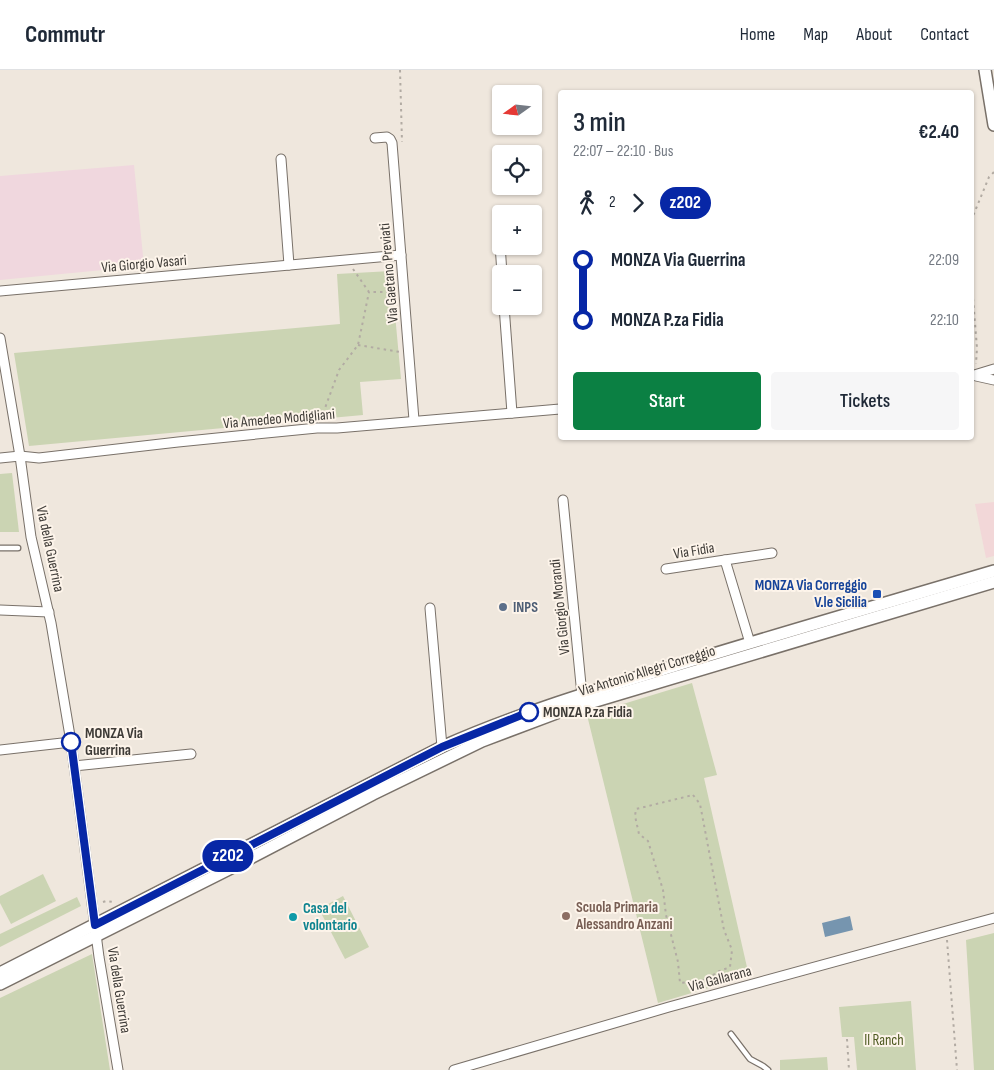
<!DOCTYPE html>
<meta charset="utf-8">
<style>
body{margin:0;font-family:"Sofia Sans Condensed",sans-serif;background:#f6f6f7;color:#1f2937;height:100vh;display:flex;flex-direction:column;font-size:19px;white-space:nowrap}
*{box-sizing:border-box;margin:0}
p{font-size:16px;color:#747a83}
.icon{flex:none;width:28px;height:28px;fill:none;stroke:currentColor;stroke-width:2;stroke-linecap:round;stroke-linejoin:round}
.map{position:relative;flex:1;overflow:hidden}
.drawer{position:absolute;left:558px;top:20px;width:416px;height:350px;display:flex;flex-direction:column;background:#fff;border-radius:5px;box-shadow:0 1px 4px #0004}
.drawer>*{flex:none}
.badge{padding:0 10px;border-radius:16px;font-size:18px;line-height:32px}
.needle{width:32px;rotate:255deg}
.fabs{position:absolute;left:492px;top:15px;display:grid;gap:10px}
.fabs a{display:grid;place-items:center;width:50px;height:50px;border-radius:5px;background:#fff;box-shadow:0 1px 4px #0004;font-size:25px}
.map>.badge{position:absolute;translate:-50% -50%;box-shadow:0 0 0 2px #fff}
.legs{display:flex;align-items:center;gap:8px;height:55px;padding:0 15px;font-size:16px}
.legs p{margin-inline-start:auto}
.summary{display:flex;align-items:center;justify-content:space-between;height:85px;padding:0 15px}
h1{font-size:28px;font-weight:600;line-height:38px}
.primary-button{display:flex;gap:10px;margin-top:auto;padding:10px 15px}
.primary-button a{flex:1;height:58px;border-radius:5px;background:#0b8043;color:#fff;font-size:20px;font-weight:600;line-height:58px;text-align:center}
.primary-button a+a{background:#f6f6f7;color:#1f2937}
ul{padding:0 15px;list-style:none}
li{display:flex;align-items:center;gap:18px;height:60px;font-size:19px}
li i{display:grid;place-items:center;width:8px;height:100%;margin:0 6px;background:currentColor}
li i::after{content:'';width:12px;height:12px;margin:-6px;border:4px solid;border-radius:50%;background:#fff}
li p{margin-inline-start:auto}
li:first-child i{background:linear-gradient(#0000 50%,currentColor 0)}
li:last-child i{background:linear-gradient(currentColor 50%,#0000 0)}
header{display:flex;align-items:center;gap:30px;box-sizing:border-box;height:70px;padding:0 25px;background:#fff;border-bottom:1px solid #e0e1e3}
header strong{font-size:24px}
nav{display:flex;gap:28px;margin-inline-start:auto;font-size:18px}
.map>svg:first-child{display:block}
.commercial{fill:#f2d7d8}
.industrial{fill:#f0d7de}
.green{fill:#cbd4b3}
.water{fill:#7695af}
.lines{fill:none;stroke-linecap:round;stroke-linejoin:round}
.service-casing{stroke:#797169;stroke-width:7}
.minor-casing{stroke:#797169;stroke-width:11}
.tertiary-casing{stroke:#797169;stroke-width:14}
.path{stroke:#b2aba3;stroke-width:2;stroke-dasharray:2.5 4;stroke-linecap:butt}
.service{stroke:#fff;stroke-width:4.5}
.minor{stroke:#fff;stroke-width:9}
.tertiary{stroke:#fff;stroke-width:11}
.line-1-casing{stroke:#fff;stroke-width:11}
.line-1{stroke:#0727a6;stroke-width:8}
.transit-dot{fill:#1a4fb4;stroke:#fdf4ea;stroke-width:2}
.service-dot{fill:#5c6f8a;stroke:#fdf4ea;stroke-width:2}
.stop-1-dot{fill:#fff;stroke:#0727a6;stroke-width:2.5}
.education-dot{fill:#8d6e63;stroke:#fdf4ea;stroke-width:2}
.culture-dot{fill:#0f9aa8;stroke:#fdf4ea;stroke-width:2}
.labels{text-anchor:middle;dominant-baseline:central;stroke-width:4;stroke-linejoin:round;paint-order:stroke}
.street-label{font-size:15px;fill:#3e3b37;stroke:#fdf4ea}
.transit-label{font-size:15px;font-weight:bold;fill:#164399;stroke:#fdf4ea;text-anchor:end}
.service-label{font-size:15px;font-weight:bold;fill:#4e5e75;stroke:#fdf4ea;text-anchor:start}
.stop-label{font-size:15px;font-weight:bold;fill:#3e3b37;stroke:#fdf4ea;text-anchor:start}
.education-label{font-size:15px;font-weight:bold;fill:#785e54;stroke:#fdf4ea;text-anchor:start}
.culture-label{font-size:15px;font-weight:bold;fill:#0d838f;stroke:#fdf4ea;text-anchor:start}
.park-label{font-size:15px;fill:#4e5a21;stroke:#fdf4ea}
</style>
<header>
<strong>Commutr</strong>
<nav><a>Home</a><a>Map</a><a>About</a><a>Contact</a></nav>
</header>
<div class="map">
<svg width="994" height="1000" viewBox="0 0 994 1000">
<rect width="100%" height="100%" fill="#efe7dd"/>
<polygon class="commercial" points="994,432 994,486 986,488 975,434"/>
<polygon class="industrial" points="134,95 144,196 0,210 0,106"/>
<g class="green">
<polygon points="391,201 401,309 360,312 363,345 29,376 14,283 340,254 337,204"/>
<polygon points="12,403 19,462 0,462 0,404"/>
<polygon points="692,613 717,705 704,708 749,906 658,933 587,645"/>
<polygon points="43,804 56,831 11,854 0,833 0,826"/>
<polygon points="343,826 369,877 345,889 319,839"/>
<polygon points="77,827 81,836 0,877 0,864"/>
<polygon points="994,863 994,1000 974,1000 966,870"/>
<polygon points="92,884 110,1000 0,1000 0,928"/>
<polygon points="911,931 916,1000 857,1000 854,967 842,967 839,937"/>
<polygon points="827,987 828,1000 780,1000 780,990"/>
</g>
<polygon class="water" points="850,846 853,860 825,867 822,853"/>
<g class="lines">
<g class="service-casing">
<g id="service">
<polyline points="0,478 18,478"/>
<polyline points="731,964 750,989 763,996 768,1000"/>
</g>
</g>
<g class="minor-casing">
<g id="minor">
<polyline points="375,68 387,67 390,69 392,73 414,350"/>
<polyline points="281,89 289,195"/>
<polyline points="498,144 502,204"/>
<polyline points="0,221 401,185"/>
<polyline points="504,236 512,343"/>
<polyline points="0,268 20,386 31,467 51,553 71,672 99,887 118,1000"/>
<polyline points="971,306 994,299"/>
<polyline points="976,306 994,310"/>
<polyline points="0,388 20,386 39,388 178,372 317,358 337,358 560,339"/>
<polyline points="563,430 582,625 586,640"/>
<polyline points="725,490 772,483"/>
<polyline points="666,499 725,490 750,573"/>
<polyline points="430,538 442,677"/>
<polyline points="0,540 49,542"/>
<polyline points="0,680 71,672"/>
<polyline points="74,696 191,684"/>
<polyline points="454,1000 669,937 994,848"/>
</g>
</g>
<g class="tertiary-casing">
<g id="tertiary">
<polyline points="985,0 994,55"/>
<path d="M 0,903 L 442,677 C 516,644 593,621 671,597 C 778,564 886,533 994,501"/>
<polyline points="0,914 235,796 373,724 482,671 559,642 994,512"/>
</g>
</g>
<g class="path">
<polyline points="400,0 402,72"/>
<polyline points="971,151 989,107 994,102"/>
<polyline points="353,199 369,222 394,222"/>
<polyline points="971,203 977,278 976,294"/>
<polyline points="358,275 400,282"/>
<polyline points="321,349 339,300 358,275 369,222"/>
<polygon points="693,725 700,734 724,860 732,880 730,897 717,902 707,910 680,913 678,892 666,845 663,820 648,771 639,764 635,746 636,739"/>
<polyline points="103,832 106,831 113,832"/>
<polyline points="947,870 957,1000"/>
<polyline points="847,969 849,1000"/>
</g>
<use href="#service" class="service"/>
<use href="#minor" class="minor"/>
<use href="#tertiary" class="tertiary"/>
</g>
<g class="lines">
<g class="line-1-casing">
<polyline id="line-1" points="71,672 95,855 442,677 529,642"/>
</g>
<use href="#line-1" class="line-1"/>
</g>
<rect class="transit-dot" x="872" y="519" width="10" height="10" rx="2.5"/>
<circle class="service-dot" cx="503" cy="537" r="5"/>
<g class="stop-1-dot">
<circle cx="529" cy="642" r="9"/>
<circle cx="71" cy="672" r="9"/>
</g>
<circle class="education-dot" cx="566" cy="846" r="5"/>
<circle class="culture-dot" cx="293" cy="847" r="5"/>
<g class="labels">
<g class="street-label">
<text transform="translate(144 194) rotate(-5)">Via Giorgio Vasari</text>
<text transform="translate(389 203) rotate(-95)">Via Gaetano Previati</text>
<text transform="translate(279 349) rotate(-5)">Via Amedeo Modigliani</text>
<text transform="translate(50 479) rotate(78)">Via della Guerrina</text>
<text transform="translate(694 481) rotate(-9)">Via Fidia</text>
<text transform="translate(560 537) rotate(-96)">Via Giorgio Morandi</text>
<text transform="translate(647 601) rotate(-17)">Via Antonio Allegri Correggio</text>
<text transform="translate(720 909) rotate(-15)">Via Gallarana</text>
<text transform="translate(119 920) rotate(81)">Via della Guerrina</text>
</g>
<g class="transit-label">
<text x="867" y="515">MONZA Via Correggio<tspan x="867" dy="17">V.le Sicilia</tspan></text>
</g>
<g class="service-label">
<text x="513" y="537">INPS</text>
</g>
<g class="stop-label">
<text x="543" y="642">MONZA P.za Fidia</text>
<text x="85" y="663">MONZA Via<tspan x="85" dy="17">Guerrina</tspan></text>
</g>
<g class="education-label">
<text x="576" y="837">Scuola Primaria<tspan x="576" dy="17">Alessandro Anzani</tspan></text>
</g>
<g class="culture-label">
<text x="303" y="838">Casa del<tspan x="303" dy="17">volontario</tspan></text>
</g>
<g class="park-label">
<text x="884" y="970">Il Ranch</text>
</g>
</g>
</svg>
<div class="fabs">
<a><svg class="needle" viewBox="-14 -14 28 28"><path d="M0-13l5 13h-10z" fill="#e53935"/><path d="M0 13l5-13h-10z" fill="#747a83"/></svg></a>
<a><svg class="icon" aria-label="locate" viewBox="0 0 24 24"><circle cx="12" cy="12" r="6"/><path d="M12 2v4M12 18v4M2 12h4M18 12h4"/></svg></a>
<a>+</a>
<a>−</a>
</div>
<b class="badge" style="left:228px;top:786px;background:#0727a6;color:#fff">z202</b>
<section class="drawer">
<div class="summary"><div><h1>3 min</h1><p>22:07 – 22:10 · Bus</p></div><b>€2.40</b></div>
<div class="legs"><svg class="icon" aria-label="walk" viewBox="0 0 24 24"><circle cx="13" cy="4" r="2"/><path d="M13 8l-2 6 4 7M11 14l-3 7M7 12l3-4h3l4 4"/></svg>2<svg class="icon" aria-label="forward" viewBox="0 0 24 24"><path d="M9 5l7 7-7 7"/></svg><b class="badge" style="background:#0727a6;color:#fff">z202</b></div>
<ul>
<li><i style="color:#0727a6"></i><b>MONZA Via Guerrina</b><p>22:09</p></li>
<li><i style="color:#0727a6"></i><b>MONZA P.za Fidia</b><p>22:10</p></li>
</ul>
<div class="primary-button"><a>Start</a><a>Tickets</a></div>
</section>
</div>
